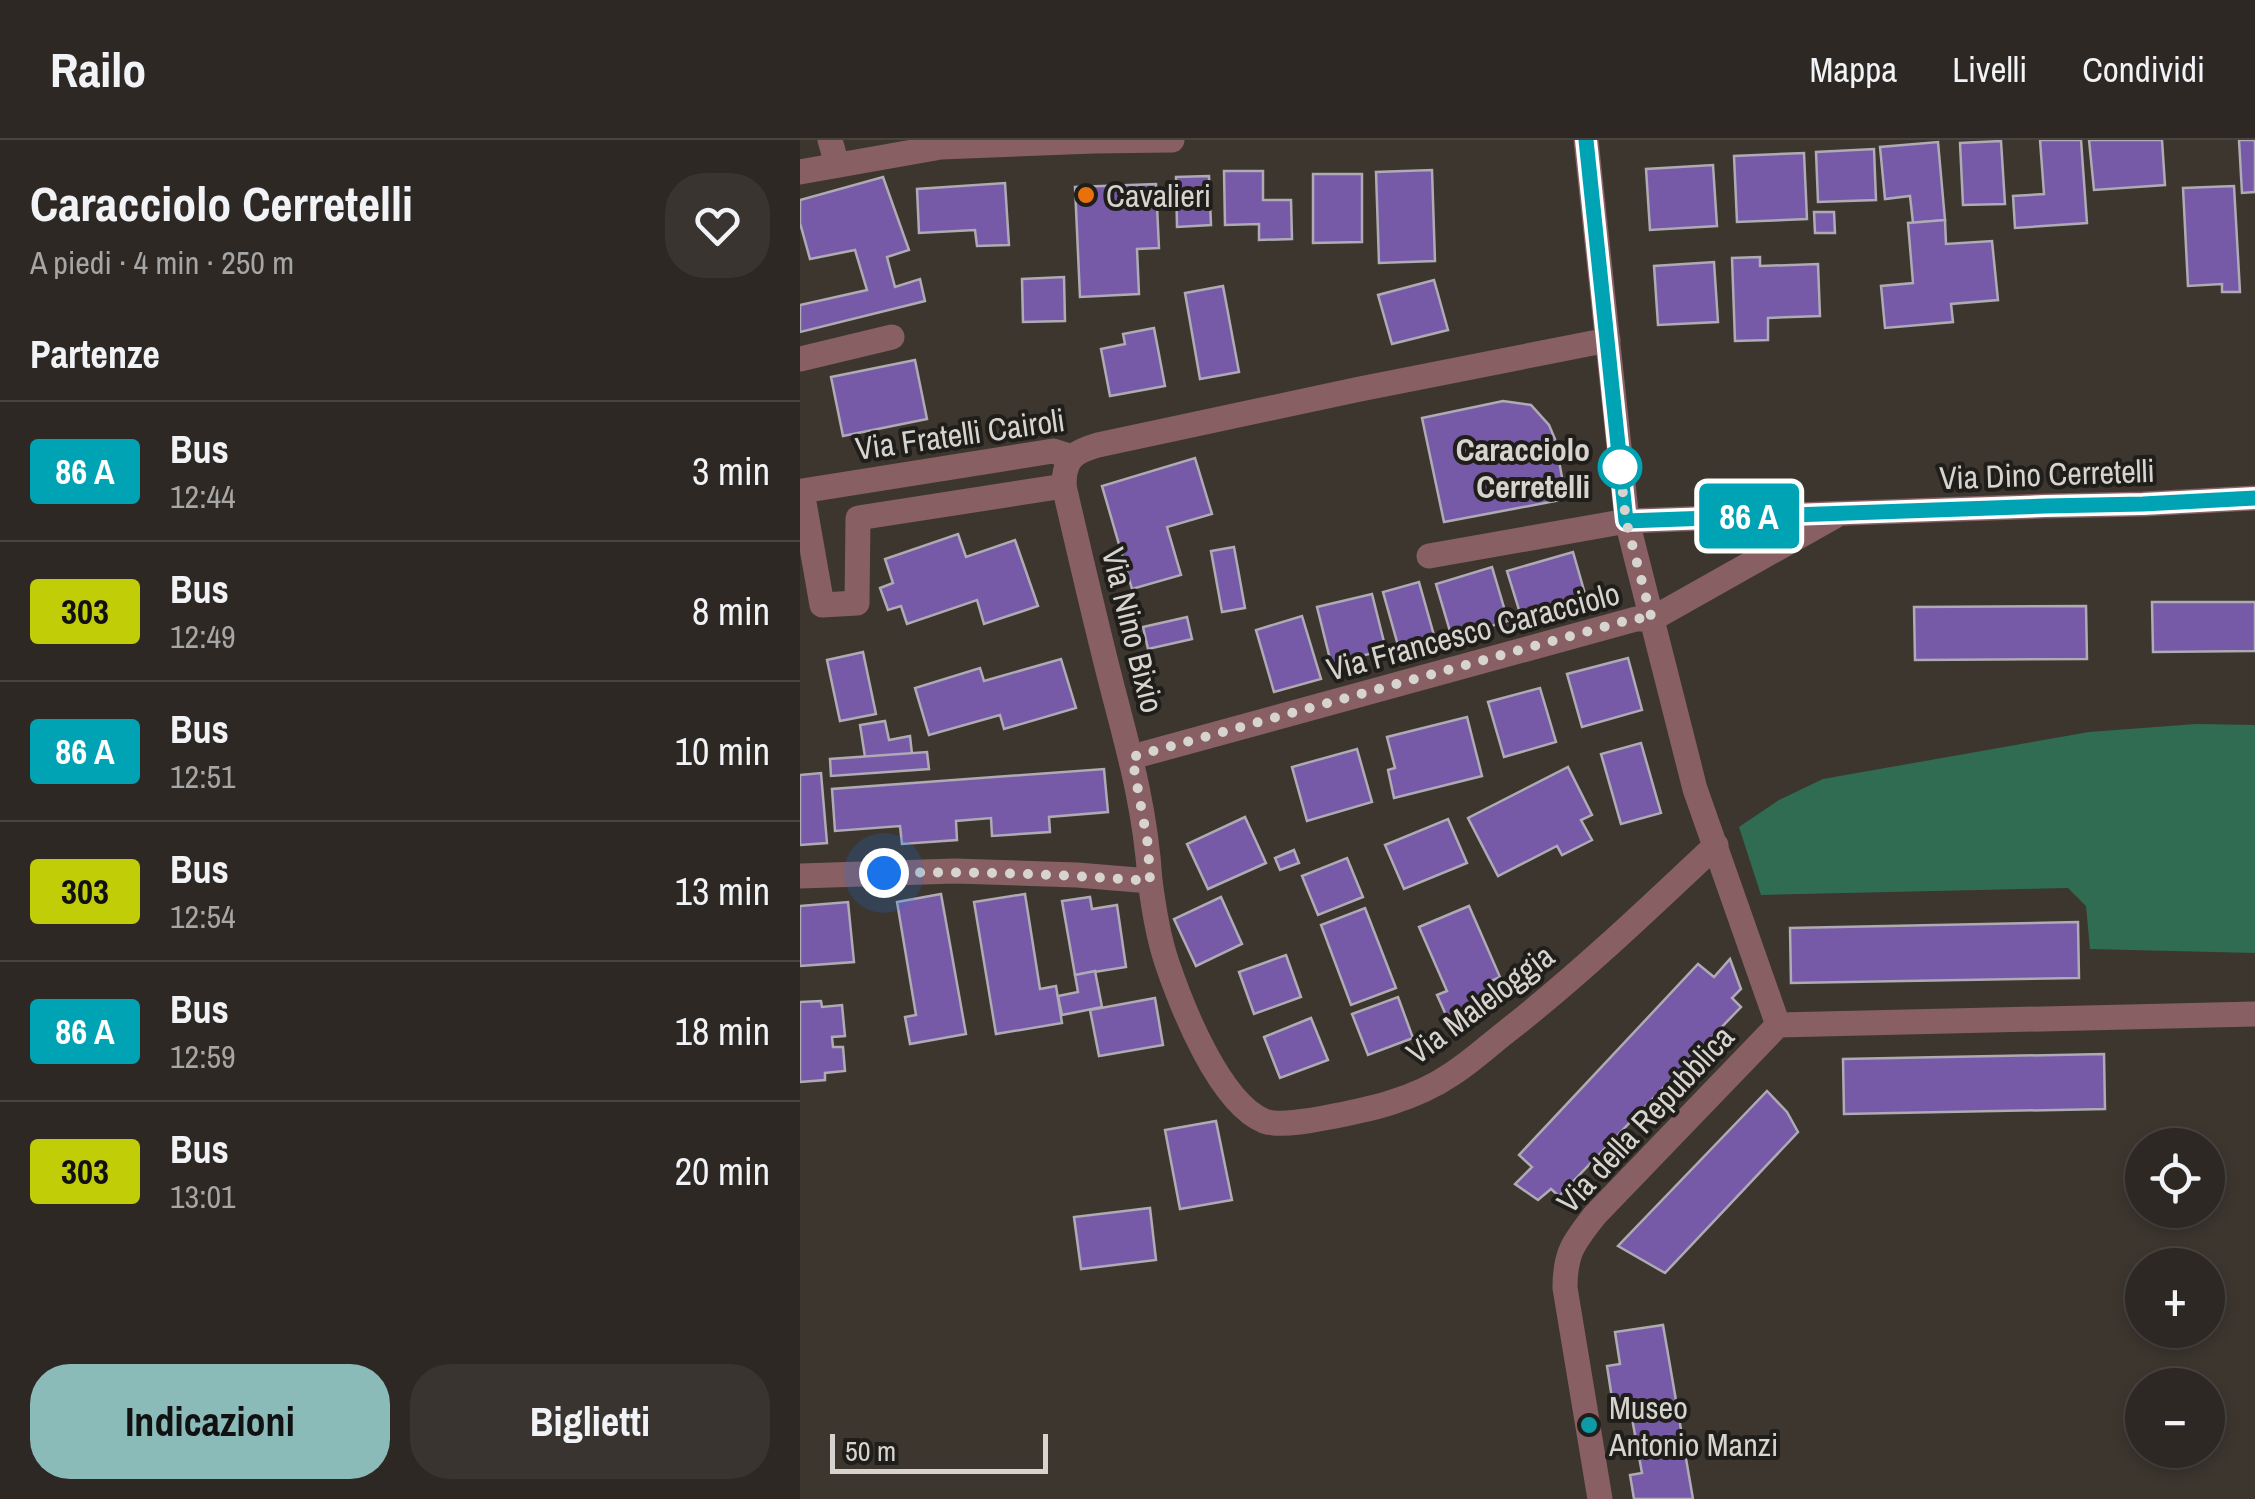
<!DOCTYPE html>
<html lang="it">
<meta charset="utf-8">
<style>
body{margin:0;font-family:"Archivo Narrow",sans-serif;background:#393430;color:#f1f3f6;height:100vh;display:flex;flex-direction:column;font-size:38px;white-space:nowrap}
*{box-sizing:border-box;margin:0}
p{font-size:32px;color:#a7a6a6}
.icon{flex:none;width:55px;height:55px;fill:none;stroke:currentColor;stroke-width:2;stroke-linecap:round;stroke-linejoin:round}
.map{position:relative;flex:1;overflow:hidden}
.side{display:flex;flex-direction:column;background:#2d2823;width:800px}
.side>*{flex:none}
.badge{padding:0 20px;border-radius:8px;font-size:35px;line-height:65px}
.buttons{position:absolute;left:1325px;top:988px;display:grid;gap:20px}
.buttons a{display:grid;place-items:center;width:100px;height:100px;border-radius:50%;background:#2d2823;box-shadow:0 5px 15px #0003,0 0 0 2px #484441;font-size:50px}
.scale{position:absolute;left:30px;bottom:25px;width:218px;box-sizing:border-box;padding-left:10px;border:5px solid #d7d4cf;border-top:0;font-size:28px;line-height:35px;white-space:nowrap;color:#d7d4cf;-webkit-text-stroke:8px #201e1b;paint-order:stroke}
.you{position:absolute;width:50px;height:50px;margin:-25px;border:8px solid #fff;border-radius:50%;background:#1a73e8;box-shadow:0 0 0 15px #1a73e833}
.map>.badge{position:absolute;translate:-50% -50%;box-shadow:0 0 0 5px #fff}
h2{padding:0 30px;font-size:38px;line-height:90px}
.round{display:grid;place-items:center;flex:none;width:105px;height:105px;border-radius:40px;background:#393430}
.headline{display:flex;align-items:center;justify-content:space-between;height:170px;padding:0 30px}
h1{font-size:48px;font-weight:700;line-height:75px}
.cta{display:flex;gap:20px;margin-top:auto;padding:20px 30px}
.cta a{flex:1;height:115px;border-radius:40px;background:#8bbbb9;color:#111;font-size:40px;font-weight:700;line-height:115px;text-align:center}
.cta a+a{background:#393430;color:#f1f3f6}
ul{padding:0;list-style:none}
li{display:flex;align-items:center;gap:30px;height:140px;padding:0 30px;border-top:2px solid #484441}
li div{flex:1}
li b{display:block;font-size:38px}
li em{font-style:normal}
li .badge{min-width:110px;font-weight:700;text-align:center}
header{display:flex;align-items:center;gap:60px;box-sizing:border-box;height:140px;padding:0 50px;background:#2d2823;border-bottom:2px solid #484441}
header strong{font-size:48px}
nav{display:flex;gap:55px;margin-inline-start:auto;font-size:35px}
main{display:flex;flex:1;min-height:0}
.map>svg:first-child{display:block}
.green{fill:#306c52}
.building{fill:#775aa7;stroke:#aeabb4;stroke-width:2.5}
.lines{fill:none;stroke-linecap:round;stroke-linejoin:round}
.minor{stroke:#885f63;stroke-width:25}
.line-casing{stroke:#fff;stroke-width:22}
.line{stroke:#00a3b4;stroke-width:15}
.walk{stroke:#d7d4cf;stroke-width:10;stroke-dasharray:0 18}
.food-dot{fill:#e8710a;stroke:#201e1b;stroke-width:4}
.stop-dot{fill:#fff;stroke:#00a3b4;stroke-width:5}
.culture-dot{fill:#0f9aa8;stroke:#201e1b;stroke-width:4}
.labels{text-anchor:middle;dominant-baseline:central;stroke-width:8;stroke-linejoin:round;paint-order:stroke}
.poi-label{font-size:32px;fill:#d7d4cf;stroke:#201e1b;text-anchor:start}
.street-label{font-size:32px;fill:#d7d4cf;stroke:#201e1b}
.stop-label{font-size:32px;font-weight:bold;fill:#d7d4cf;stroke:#201e1b;text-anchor:end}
</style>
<header>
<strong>Railo</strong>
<nav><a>Mappa</a><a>Livelli</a><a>Condividi</a></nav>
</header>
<main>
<section class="side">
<div class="headline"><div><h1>Caracciolo Cerretelli</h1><p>A piedi · 4 min · 250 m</p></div><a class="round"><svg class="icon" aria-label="heart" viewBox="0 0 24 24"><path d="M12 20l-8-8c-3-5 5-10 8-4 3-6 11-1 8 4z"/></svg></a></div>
<h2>Partenze</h2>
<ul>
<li><span class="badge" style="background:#00a3b4;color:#fff">86 A</span><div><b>Bus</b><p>12:44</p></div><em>3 min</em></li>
<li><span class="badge" style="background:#c1cd07;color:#111">303</span><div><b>Bus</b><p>12:49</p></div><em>8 min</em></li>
<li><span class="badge" style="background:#00a3b4;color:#fff">86 A</span><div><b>Bus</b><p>12:51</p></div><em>10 min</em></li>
<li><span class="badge" style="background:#c1cd07;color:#111">303</span><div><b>Bus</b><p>12:54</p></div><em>13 min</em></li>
<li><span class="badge" style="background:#00a3b4;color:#fff">86 A</span><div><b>Bus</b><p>12:59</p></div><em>18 min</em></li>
<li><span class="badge" style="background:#c1cd07;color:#111">303</span><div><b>Bus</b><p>13:01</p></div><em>20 min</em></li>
</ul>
<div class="cta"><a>Indicazioni</a><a>Biglietti</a></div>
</section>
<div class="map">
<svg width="1455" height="1359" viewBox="0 0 1455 1359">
<rect width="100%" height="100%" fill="#3c362f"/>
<polygon class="green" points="1396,584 1455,585 1455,813 1290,809 1286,766 1268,748 961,755 939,687 979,660 1023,639 1289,592"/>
<g class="building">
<polygon points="1240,0 1281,0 1287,83 1215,88 1213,56 1244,54"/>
<polygon points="1289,0 1362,0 1365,45 1294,50"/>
<polygon points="1439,0 1455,0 1455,52 1442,53"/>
<polygon points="1201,1 1205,64 1163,65 1160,3"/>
<polygon points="1138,2 1145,80 1113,83 1110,56 1085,59 1080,7"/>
<polygon points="1074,9 1076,60 1018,62 1016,12"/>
<polygon points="1004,13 1007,79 937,82 934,16"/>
<polygon points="913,25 917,86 850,90 846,29"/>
<polygon points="632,30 635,121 579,123 576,32"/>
<polygon points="424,31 463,31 463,60 491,60 492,99 459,100 459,84 425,85"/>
<polygon points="513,34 562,34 562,102 513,103"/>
<polygon points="409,36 411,85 377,87 376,37"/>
<polygon points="83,37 109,110 87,117 95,147 120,139 125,161 0,192 0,165 67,150 55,110 10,119 0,83 0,60"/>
<polygon points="205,43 209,105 177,106 175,90 119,93 117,49"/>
<polygon points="356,44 359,108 337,109 339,154 280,157 275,47"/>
<polygon points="1434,46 1440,152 1422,152 1422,144 1388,146 1383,48"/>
<polygon points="1014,72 1034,72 1035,93 1015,93"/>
<polygon points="1145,80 1146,104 1192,101 1198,160 1151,164 1153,182 1085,188 1081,146 1113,143 1108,83"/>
<polygon points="960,117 960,126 1018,124 1020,176 968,178 968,200 935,201 932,118"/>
<polygon points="914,122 918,182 858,185 854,126"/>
<polygon points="264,137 265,181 223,182 222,139"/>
<polygon points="634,140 648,190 592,204 578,155"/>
<polygon points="423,146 439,232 400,239 385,153"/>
<polygon points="354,188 365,246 310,256 301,209 325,204 323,194"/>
<polygon points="115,220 127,279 43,296 31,237"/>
<polygon points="703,261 731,265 749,285 755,299 766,359 644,382 622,278"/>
<polygon points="395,318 412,374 367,387 381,435 332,449 302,346"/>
<polygon points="158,394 166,417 215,400 238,466 184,484 177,460 107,484 101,466 88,470 80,448 93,443 85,419"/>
<polygon points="434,407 445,468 422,472 411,411"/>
<polygon points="773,412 785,454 720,473 707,431"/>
<polygon points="692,427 708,481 652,498 636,444"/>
<polygon points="619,442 635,499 599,509 583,452"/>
<polygon points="572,454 586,510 531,523 517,467"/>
<polygon points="1352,462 1455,462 1455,511 1353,512"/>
<polygon points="1286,466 1287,519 1115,520 1114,467"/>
<polygon points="502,476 521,539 474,552 456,490"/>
<polygon points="387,477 392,499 348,509 343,487"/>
<polygon points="63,512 76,574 40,581 27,520"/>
<polygon points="828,518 842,570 782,587 767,534"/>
<polygon points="261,519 276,568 204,589 200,575 129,595 115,548 180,528 184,541"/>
<polygon points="740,548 756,602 704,617 688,562"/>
<polygon points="667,577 682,636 594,658 588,630 595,628 587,597"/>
<polygon points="85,581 89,600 110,596 112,614 65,617 60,585"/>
<polygon points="841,603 861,673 821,684 801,614"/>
<polygon points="557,609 572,662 507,681 492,627"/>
<polygon points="127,612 129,629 31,636 30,619"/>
<polygon points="768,627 792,675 781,680 792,700 762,715 757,706 698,736 668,678"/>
<polygon points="304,629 308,672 249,677 250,692 192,696 191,678 156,681 157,700 102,704 100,686 35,691 32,649"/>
<polygon points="21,633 27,703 0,705 0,635"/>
<polygon points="445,677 466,723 408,749 387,704"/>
<polygon points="648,679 667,723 604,749 585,705"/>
<polygon points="494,710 499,723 480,730 475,718"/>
<polygon points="547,718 563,757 518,775 502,736"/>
<polygon points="141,754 166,894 110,904 105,877 116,875 97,762"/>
<polygon points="225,754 240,849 256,846 262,883 196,894 174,762"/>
<polygon points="290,757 292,769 317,765 326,827 275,835 262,761"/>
<polygon points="421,757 442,804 396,826 374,779"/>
<polygon points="48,762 54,822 0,826 0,766"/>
<polygon points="669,766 700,837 689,842 699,863 650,884 637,855 647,851 619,787"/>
<polygon points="565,768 596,848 551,865 521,785"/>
<polygon points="1278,782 1279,838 991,843 990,788"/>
<polygon points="486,815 501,857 454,874 439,832"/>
<polygon points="930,819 941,849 932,858 941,867 759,1056 751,1049 738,1060 715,1044 732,1027 719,1015 898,824 914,837"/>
<polygon points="295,831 302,867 262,875 258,856 278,852 275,835"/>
<polygon points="598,857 613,898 568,915 552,874"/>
<polygon points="355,858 363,905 299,916 290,870"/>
<polygon points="21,861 22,867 42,865 45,896 32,897 33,907 43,907 45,931 25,933 25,940 0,942 0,862"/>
<polygon points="511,878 528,920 480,938 464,897"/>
<polygon points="1304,914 1305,969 1044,974 1043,919"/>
<polygon points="967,951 987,972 998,992 865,1133 818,1106"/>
<polygon points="416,981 432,1060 380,1069 365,990"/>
<polygon points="350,1068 356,1120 281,1129 274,1077"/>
<polygon points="863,1185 893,1359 834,1359 830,1335 842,1333 829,1262 813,1265 807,1226 820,1224 815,1192"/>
</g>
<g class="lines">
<g class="minor">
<polyline points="30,0 37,25"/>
<polyline points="786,0 827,381 895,649 978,885"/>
<polyline points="0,32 141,7 294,1 372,0"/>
<polyline points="0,219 92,197"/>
<polyline points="264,346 58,378 57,463 22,465 2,351 253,311 272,317"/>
<polyline points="629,416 827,381 1245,366 1343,364 1455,358"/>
<polyline points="852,479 1035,376"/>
<polyline points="332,617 836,479 852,479"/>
<path d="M 0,736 L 155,731 L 277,735 L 350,741 C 354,769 358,796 367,823 C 382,867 419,962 464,981 C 477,986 509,981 524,978 C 568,970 614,960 652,934 C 671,922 688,906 706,892 C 780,834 848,769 916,705"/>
<path d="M 350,741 C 346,675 331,618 314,554 C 296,485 280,415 264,346 C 264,319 273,312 298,305 L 560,249 L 808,200"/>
<path d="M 800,1359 L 765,1148 C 765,1112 774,1102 795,1075 L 978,885 L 1455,874"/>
</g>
</g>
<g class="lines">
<g class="line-casing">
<polyline id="line" points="786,0 826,381 1245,366 1343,364 1455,358"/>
</g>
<use href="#line" class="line"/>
<path class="walk" d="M 84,733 C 173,731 261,734 350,741 L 348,705 L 332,617 L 836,478 L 852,480 L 826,381 L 820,327"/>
</g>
<circle class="food-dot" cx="286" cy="55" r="10"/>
<circle class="stop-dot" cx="820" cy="327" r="20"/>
<circle class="culture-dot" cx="789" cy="1285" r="10"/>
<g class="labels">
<g class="poi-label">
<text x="306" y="55">Cavalieri</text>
<text x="809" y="1267">Museo<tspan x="809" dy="37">Antonio Manzi</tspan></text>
</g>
<g class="street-label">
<text transform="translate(160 294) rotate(-8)">Via Fratelli Cairoli</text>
<text transform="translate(1247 334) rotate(-2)">Via Dino Cerretelli</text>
<text transform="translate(333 490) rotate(76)">Via Nino Bixio</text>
<text transform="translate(673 491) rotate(-15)">Via Francesco Caracciolo</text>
<text transform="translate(680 864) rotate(-37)">Via Maleloggia</text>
<text transform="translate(845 979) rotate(-47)">Via della Repubblica</text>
</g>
<g class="stop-label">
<text x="790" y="309">Caracciolo<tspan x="790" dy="37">Cerretelli</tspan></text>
</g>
</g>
</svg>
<div class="buttons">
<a><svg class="icon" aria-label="locate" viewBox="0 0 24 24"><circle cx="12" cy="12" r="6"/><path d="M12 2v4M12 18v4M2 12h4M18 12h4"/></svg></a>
<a>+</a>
<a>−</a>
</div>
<div class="scale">50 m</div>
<div class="you" style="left:84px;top:733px"></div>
<b class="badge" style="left:949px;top:376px;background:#00a3b4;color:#fff">86 A</b>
</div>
</main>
